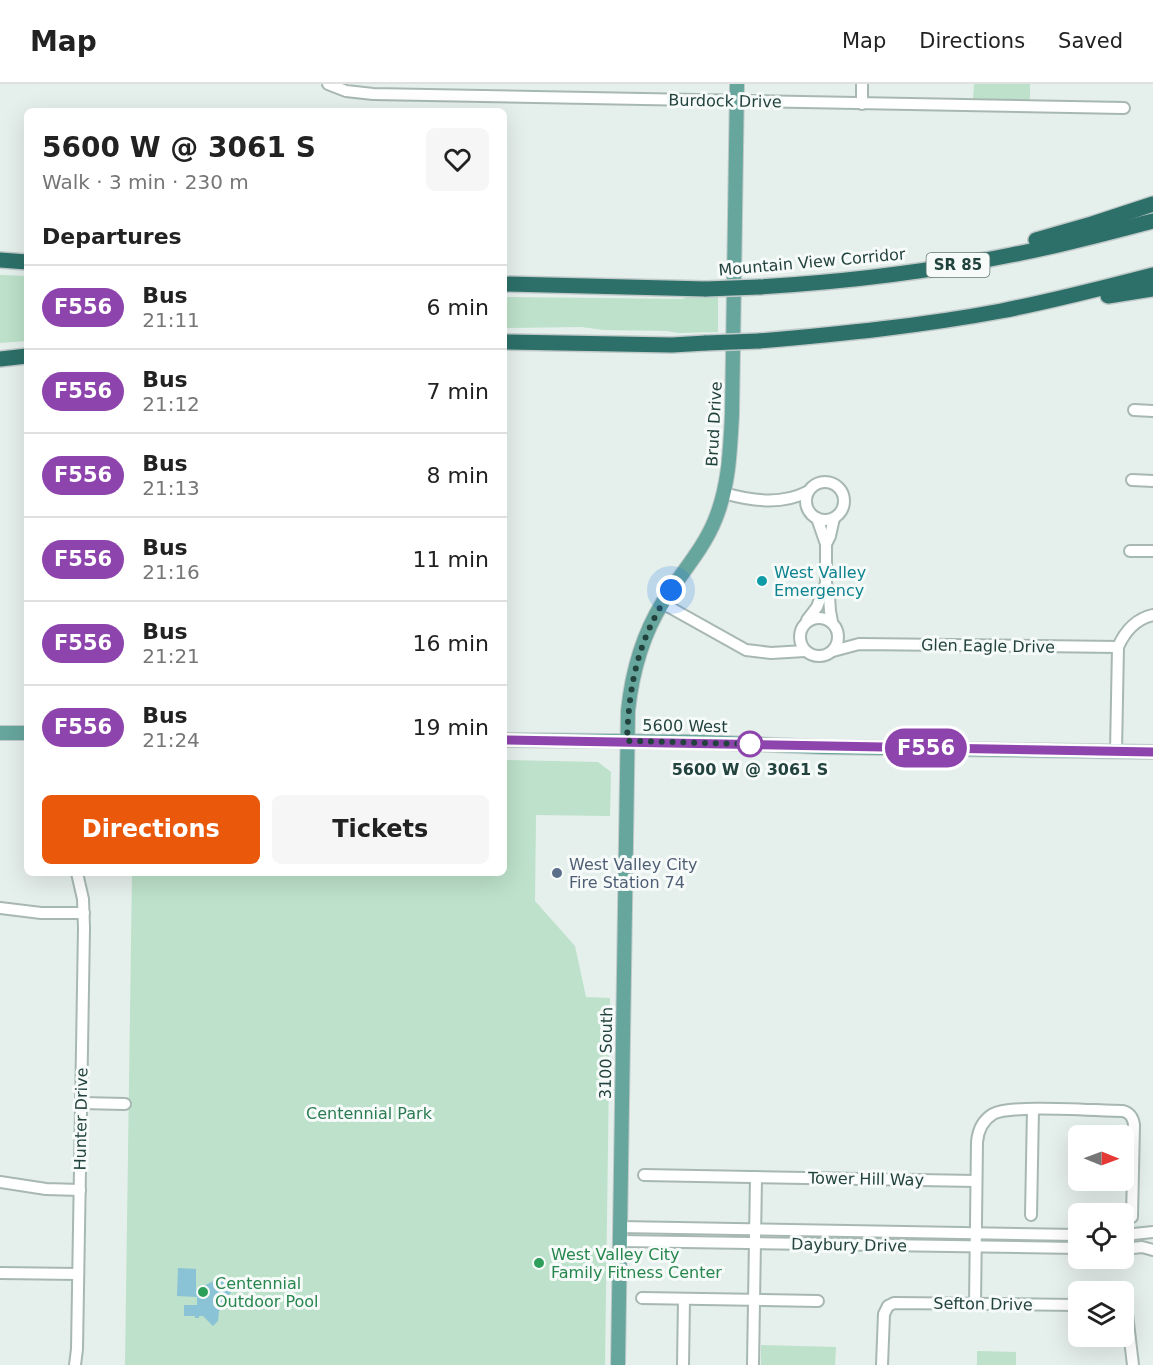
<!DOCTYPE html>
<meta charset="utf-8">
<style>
body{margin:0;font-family:"DejaVu Sans",sans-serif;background:#f6f6f6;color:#222;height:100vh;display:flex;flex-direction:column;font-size:22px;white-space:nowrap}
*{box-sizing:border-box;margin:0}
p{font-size:20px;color:#767676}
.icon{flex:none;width:33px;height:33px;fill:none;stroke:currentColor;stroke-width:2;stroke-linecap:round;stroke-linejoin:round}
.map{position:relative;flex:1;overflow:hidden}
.panel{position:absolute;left:24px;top:24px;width:483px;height:768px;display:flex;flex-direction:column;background:#fff;border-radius:9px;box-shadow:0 6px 24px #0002}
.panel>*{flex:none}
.badge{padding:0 12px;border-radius:20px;font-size:21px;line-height:39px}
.needle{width:39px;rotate:91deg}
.buttons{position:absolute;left:1068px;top:1041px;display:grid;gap:12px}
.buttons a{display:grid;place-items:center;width:66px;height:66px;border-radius:9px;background:#fff;box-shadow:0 6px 24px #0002;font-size:30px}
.you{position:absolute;width:30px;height:30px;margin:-15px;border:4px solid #fff;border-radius:50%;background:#1a73e8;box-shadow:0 0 0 9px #1a73e833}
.map>.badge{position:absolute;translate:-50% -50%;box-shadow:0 0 0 3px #fff}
h2{padding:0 18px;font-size:22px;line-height:54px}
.round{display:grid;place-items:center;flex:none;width:63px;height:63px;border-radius:9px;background:#f6f6f6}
.head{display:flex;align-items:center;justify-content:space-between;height:102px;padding:0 18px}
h1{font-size:28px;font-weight:600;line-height:45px}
.button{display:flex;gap:12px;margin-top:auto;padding:12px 18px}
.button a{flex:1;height:69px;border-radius:9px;background:#ea580c;color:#fff;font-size:24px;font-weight:600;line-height:69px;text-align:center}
.button a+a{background:#f6f6f6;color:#222}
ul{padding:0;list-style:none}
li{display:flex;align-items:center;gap:18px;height:84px;padding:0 18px;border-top:2px solid #e0e0e0}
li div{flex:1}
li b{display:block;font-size:22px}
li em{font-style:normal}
li .badge{min-width:66px;font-weight:700;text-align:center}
header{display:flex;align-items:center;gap:36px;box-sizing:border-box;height:84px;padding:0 30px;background:#fff;border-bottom:2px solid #e0e0e0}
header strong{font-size:28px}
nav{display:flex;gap:33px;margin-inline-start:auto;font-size:21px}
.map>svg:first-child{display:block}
.green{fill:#bde1ca}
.water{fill:#8ac2d6}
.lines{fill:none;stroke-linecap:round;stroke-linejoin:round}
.minor-casing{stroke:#a7b8b3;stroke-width:14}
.major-casing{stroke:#c1cac9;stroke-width:16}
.highway-casing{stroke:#c1cac9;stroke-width:18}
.minor{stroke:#fff;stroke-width:10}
.major{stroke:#67a69d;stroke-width:14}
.highway{stroke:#2c7069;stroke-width:15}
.highway-bridge-casing{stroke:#c1cac9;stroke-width:18;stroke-linecap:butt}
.highway-bridge{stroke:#2c7069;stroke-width:15}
.line-casing{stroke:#fff;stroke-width:14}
.line{stroke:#8e44ad;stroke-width:9}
.walk{stroke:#22423d;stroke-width:6;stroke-dasharray:0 10.8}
.culture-dot{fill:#0f9aa8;stroke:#f6fbf9;stroke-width:2}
.stop-dot{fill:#fff;stroke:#8e44ad;stroke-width:3}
.service-dot{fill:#5c6f8a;stroke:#f6fbf9;stroke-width:2}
.leisure-dot{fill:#2e9e5b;stroke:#f6fbf9;stroke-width:2}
.labels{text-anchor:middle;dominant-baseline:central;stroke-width:6;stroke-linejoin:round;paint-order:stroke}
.shield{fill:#f6fbf9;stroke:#627a75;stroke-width:1.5}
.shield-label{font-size:15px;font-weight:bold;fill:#22423d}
.street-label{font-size:16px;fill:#22423d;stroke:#f6fbf9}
.culture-label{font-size:16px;fill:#0d838f;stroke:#f6fbf9;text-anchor:start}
.stop-label{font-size:16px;font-weight:bold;fill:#22423d;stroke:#f6fbf9}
.service-label{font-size:16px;fill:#4e5e75;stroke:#f6fbf9;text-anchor:start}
.park-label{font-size:16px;fill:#2a7b52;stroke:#f6fbf9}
.leisure-label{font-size:16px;fill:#27864d;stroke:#f6fbf9;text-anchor:start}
</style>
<header>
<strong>Map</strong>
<nav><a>Map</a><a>Directions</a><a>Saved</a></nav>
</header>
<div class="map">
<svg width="1153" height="1281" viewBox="0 0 1153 1281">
<rect width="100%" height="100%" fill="#e5efeb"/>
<g class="green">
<polygon points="974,0 1030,0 1030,17 973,16"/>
<polygon points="0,191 27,192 27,257 0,259"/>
<polygon points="689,211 718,211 718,248 678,249 667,247 604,246 581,243 504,244 504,213 683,215"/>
<polygon points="504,676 598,678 611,688 610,732 536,731 535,817 575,862 586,913 610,914 605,1281 125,1281 132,789 504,789"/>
<polygon points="761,1261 836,1263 835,1281 761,1281"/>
<polygon points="977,1267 1016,1268 1016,1281 977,1281"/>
</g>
<polygon class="water" points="178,1184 196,1185 196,1205 200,1204 221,1193 229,1198 231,1208 219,1227 218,1237 213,1242 203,1232 199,1232 199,1234 195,1234 195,1232 184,1232 184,1221 197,1221 197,1213 177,1212"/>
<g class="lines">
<g class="minor-casing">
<g id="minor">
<polyline points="328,0 346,7 373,10 1124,24"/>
<polyline points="862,20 862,0"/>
<polyline points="1134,326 1153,327"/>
<polyline points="1132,396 1153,397"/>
<circle cx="825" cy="417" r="19"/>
<path d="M 724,409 C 751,417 782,421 807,408"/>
<polyline points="817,434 826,460 826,499 829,512 830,527 832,538"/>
<polyline points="826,460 830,452 834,434"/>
<polyline points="1130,467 1153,467"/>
<polyline points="662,519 746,566 771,569 805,567"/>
<circle cx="819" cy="553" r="19"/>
<polyline points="807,536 817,523 826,499"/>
<polyline points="833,567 859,560 1118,563"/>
<path d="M 1116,667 L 1118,563 C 1125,547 1135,535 1153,531"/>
<polyline points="0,824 41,829 84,829"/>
<polyline points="81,1019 125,1020"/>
<polyline points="644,1091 976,1097"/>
<polyline points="0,1098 46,1105 80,1106"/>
<polyline points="1031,1131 1033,1025"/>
<polyline points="620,1143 1078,1151"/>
<polyline points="1124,1151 1153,1148"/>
<polyline points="620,1157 1078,1164"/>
<polyline points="1124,1165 1142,1163 1153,1166"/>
<polyline points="0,1189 78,1190"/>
<polyline points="642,1214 818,1217"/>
<path d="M 975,1220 L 977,1058 C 978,1047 983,1036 993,1030 C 1011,1020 1097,1027 1123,1027 C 1130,1029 1133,1033 1134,1041 L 1132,1133"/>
<polyline points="1124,1224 1127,1230 1133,1281"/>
<polyline points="75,1281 77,1265 84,844 83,815 77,789"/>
<polyline points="683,1281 684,1215"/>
<polyline points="753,1281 756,1093"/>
<polyline points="882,1281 884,1230 888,1222 894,1219 1078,1221"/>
</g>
</g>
<g class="major-casing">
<g id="major">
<polyline points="0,649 27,649"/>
<polyline points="504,656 701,658 822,663 1153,668"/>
<path d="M 618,1281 L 628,627 C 632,589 643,550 663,518 C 680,490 703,466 715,436 C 729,402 730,367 732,331 L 737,0"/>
</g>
</g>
<g class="highway-casing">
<g id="highway">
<polyline points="1036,156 1092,140 1153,120"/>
<polyline points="0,176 27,178"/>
<polyline points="504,200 706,205"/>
<path d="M 759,203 C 844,198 928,188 1011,171 C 1059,162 1106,149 1153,137"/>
<polyline points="1108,212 1153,205"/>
<path d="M 759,257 C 840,250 921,242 1001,227 C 1052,217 1103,204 1153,191"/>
<polyline points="504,258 672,261 706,259"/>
<polyline points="0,275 27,272"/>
</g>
</g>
<use href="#minor" class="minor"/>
<use href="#major" class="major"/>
<use href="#highway" class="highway"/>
<g class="highway-bridge-casing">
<g id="highway-bridge">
<polyline points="706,205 759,203"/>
<polyline points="706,259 759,257"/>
</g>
</g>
<use href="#highway-bridge" class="highway-bridge"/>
</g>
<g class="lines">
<g class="line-casing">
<polyline id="line" points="504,656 1153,668"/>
</g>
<use href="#line" class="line"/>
<path class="walk" d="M 671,506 C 638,555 629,599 627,657 L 750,660"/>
</g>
<circle class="culture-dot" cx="762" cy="497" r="6"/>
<circle class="stop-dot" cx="750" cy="660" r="12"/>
<circle class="service-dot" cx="557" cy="789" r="6"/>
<g class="leisure-dot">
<circle cx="539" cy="1179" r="6"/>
<circle cx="203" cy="1208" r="6"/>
</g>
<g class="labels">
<rect class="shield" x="926.5" y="169" width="63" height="24" rx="4.5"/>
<g class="shield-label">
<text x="958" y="181">SR 85</text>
</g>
<g class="street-label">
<text transform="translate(725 17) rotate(1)">Burdock Drive</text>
<text transform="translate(812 178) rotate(-5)">Mountain View Corridor</text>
<text transform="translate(714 340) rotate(-87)">Brud Drive</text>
<text transform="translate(988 562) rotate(1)">Glen Eagle Drive</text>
<text transform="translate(685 642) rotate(1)">5600 West</text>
<text transform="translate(606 969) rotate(-89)">3100 South</text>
<text transform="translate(81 1035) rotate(-89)">Hunter Drive</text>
<text transform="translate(866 1095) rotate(1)">Tower Hill Way</text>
<text transform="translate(849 1161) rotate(1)">Daybury Drive</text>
<text transform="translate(983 1220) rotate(1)">Sefton Drive</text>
</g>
<g class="culture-label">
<text x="774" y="488">West Valley<tspan x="774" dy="18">Emergency</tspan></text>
</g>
<g class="stop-label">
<text x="750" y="685">5600 W @ 3061 S</text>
</g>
<g class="service-label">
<text x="569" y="780">West Valley City<tspan x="569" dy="18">Fire Station 74</tspan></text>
</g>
<g class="park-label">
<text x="369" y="1029">Centennial Park</text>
</g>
<g class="leisure-label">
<text x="551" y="1170">West Valley City<tspan x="551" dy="18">Family Fitness Center</tspan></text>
<text x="215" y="1199">Centennial<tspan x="215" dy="18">Outdoor Pool</tspan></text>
</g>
</g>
</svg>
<div class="buttons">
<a><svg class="needle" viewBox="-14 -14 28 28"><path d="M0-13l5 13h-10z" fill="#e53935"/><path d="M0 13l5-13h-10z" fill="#767676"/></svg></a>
<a><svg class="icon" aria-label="locate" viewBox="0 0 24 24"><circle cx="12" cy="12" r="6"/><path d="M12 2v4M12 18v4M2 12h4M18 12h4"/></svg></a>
<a><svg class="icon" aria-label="layers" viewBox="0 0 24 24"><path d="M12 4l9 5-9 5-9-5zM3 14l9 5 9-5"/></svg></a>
</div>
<div class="you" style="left:671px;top:506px"></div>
<b class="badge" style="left:926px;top:664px;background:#8e44ad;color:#fff">F556</b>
<section class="panel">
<div class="head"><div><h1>5600 W @ 3061 S</h1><p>Walk · 3 min · 230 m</p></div><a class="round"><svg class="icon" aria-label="heart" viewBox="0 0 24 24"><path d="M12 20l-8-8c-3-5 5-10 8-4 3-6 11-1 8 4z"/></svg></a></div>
<h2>Departures</h2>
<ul>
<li><span class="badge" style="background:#8e44ad;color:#fff">F556</span><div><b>Bus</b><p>21:11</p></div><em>6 min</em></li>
<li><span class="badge" style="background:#8e44ad;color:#fff">F556</span><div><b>Bus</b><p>21:12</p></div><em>7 min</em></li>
<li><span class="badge" style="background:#8e44ad;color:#fff">F556</span><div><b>Bus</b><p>21:13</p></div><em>8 min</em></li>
<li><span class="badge" style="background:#8e44ad;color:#fff">F556</span><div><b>Bus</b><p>21:16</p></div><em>11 min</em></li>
<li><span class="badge" style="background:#8e44ad;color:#fff">F556</span><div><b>Bus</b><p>21:21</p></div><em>16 min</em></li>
<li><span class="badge" style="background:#8e44ad;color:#fff">F556</span><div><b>Bus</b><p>21:24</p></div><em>19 min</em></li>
</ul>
<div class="button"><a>Directions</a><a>Tickets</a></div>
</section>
</div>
